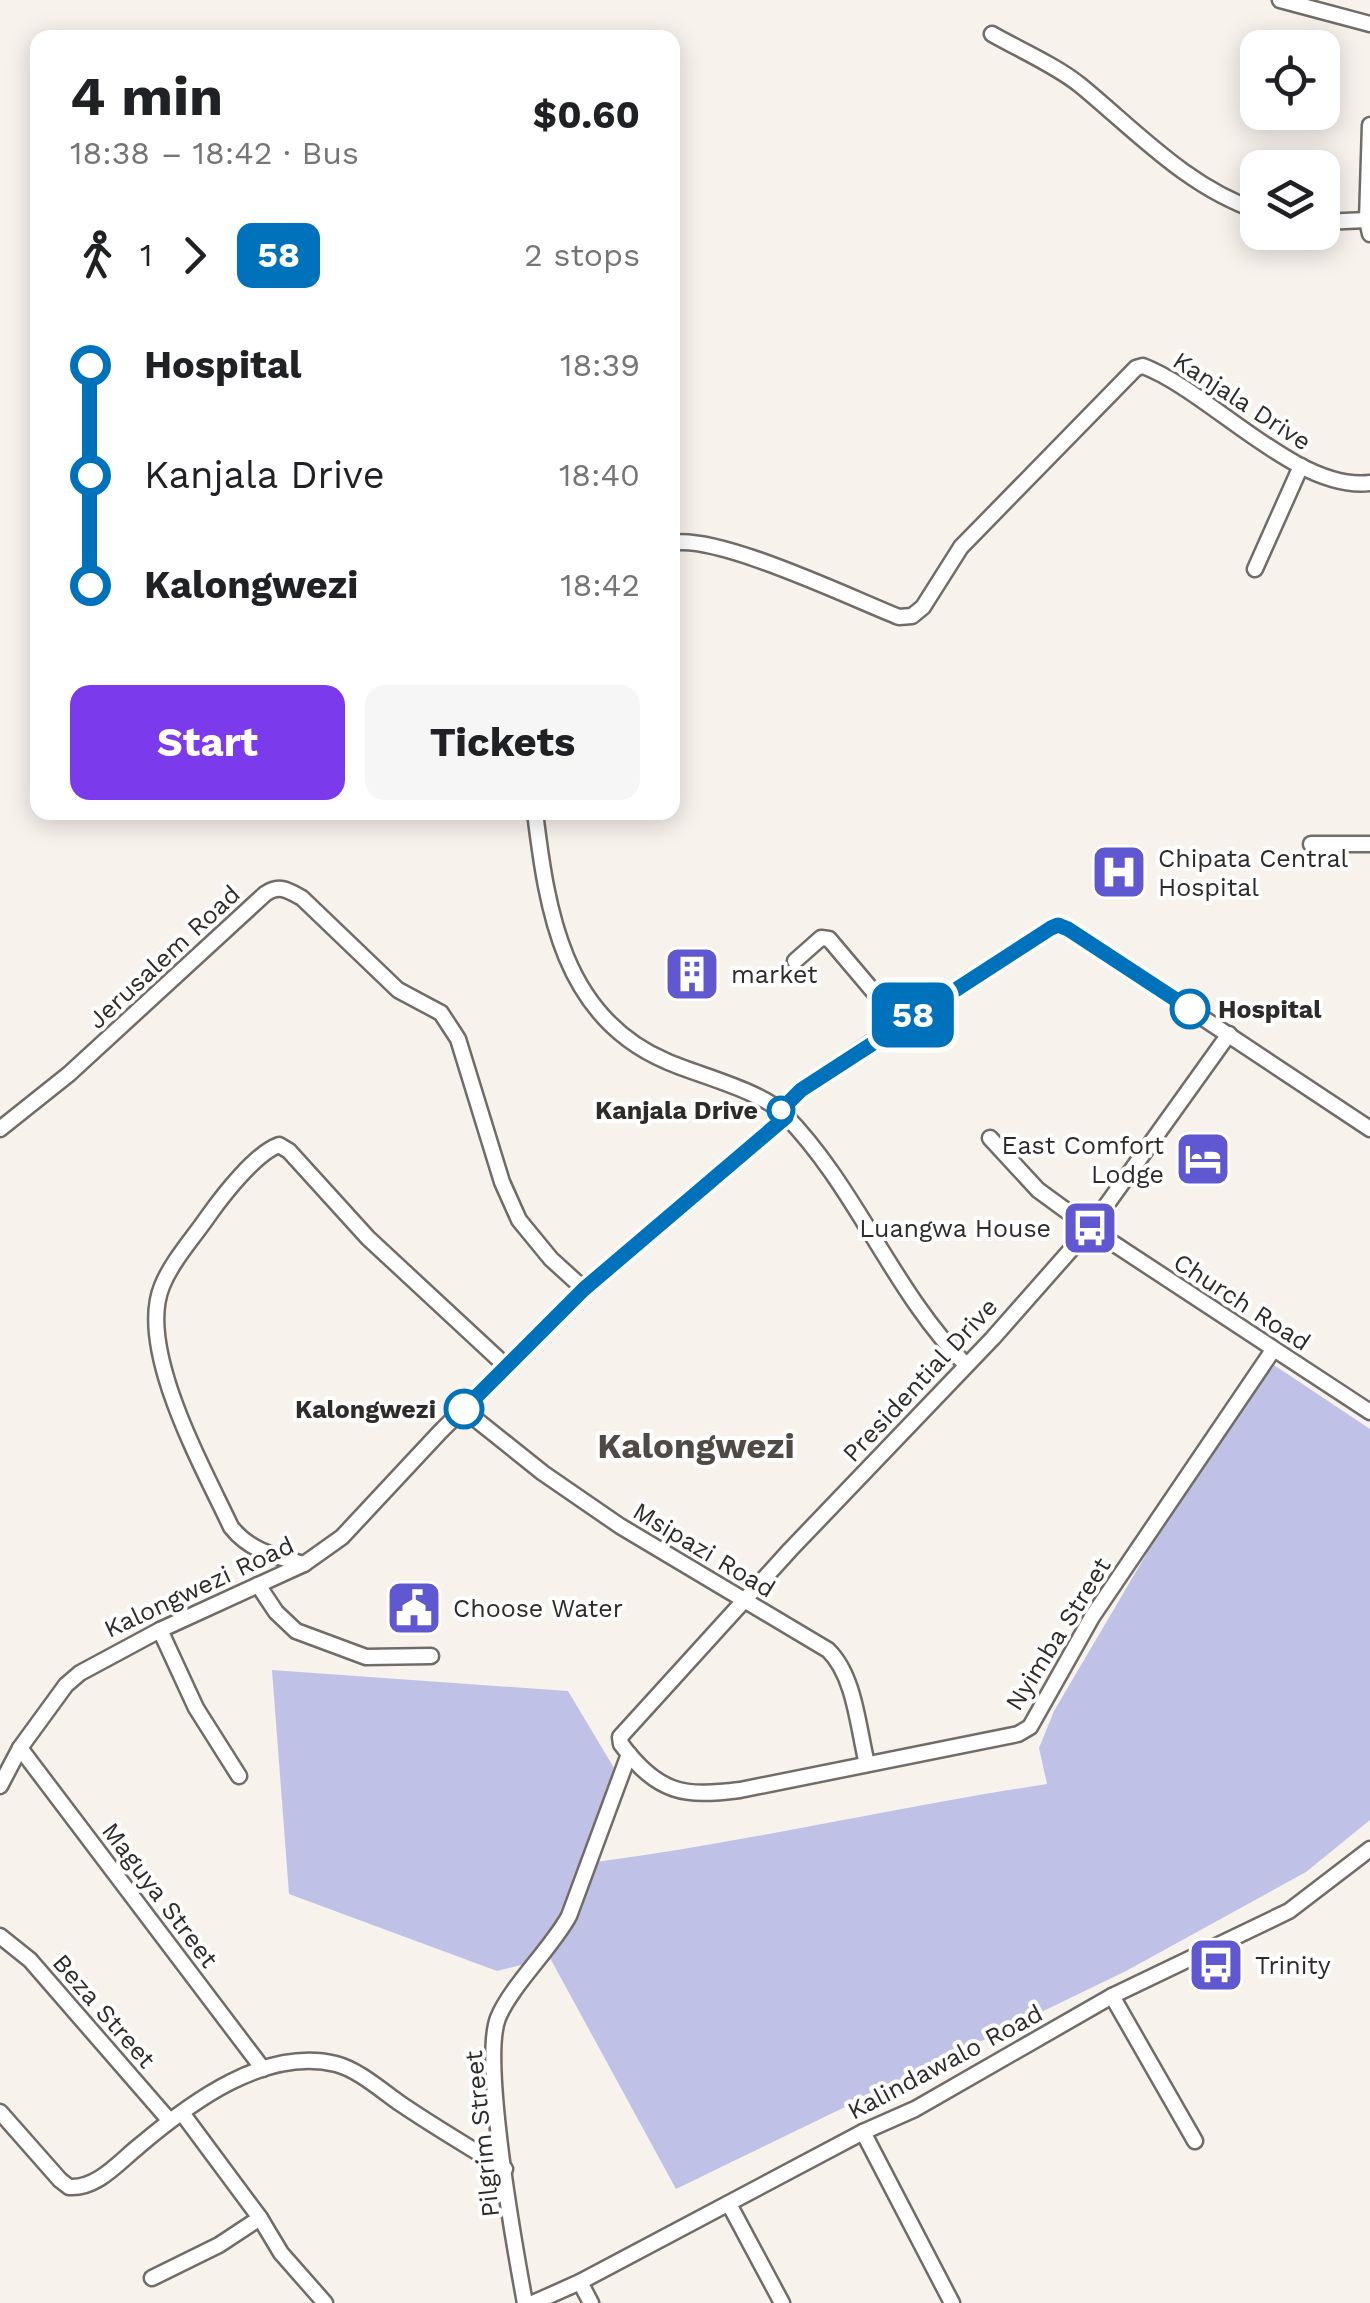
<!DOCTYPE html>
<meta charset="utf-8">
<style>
body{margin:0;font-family:"Work Sans",sans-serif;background:#f6f6f6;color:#202124;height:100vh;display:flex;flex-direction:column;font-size:38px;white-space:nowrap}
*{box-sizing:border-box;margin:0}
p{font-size:32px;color:#757577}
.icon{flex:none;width:55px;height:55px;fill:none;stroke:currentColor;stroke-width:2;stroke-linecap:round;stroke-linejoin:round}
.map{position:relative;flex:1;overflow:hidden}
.side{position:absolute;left:30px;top:30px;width:650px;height:790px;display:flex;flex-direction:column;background:#fff;border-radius:20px;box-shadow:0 5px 25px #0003}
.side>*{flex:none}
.badge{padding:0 20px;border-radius:15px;font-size:35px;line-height:65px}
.fabs{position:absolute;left:1240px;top:30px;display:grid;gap:20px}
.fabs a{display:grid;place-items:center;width:100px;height:100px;border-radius:20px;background:#fff;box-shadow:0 5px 25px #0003;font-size:50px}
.map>.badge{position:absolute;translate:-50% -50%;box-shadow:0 0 0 5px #fff}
.legs{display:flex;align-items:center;gap:15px;height:110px;padding:0 40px;font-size:32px}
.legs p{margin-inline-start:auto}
.head{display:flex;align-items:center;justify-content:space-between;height:170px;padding:0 40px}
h1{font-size:55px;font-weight:700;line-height:75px}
.primary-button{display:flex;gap:20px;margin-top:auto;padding:20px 40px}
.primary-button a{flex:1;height:115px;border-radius:20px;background:#7c3aed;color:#fff;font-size:40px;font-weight:700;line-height:115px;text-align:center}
.primary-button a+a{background:#f6f6f6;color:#202124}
ul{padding:0 40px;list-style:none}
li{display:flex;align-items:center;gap:35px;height:110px;font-size:38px}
li i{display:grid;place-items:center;width:15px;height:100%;margin:0 12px;background:currentColor}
li i::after{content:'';width:25px;height:25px;margin:-12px;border:8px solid;border-radius:50%;background:#fff}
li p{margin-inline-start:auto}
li:first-child i{background:linear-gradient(#0000 50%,currentColor 0)}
li:last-child i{background:linear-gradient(currentColor 50%,#0000 0)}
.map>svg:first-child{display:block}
.green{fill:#bfc2e6}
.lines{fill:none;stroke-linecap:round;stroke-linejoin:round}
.minor-casing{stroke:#726c68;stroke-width:19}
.minor{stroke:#fff;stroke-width:14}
.line-1-casing{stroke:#fff;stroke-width:22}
.line-1{stroke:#0072bc;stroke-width:15}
.stop-1-dot{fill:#fff;stroke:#0072bc;stroke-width:5}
.labels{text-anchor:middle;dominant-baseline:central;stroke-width:8;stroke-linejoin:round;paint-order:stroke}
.street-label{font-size:25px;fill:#2e2c2a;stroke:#fff}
.poi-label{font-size:25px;fill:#2e2c2a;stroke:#fff;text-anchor:start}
.stop-label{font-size:25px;font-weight:bold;fill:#2e2c2a;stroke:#fff;text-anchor:end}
.district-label{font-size:35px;font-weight:bold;fill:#4f4a46;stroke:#fff}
</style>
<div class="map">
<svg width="1370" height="2303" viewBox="0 0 1370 2303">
<rect width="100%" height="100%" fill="#f8f2ed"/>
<path class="green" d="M 1274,1365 L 1370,1429 L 1370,1820 L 1306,1872 L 1126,1971 L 676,2189 L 550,1958 L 497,1971 L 289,1894 L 272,1670 L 568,1691 L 614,1768 L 582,1856 L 596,1862 C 747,1842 896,1807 1047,1784 L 1039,1748 L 1054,1711 L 1164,1524 Z"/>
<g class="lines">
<g class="minor-casing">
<g id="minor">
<polyline points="1280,0 1370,24"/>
<path d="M 992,34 C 1020,50 1055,65 1080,85 C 1136,131 1187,187 1258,211"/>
<polyline points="1370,125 1367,220 1370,234"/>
<polyline points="1322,222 1367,220"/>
<path d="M 672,543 C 718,534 851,598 899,617 L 912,616 L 923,607 L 961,547 L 1136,368 L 1143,366 C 1211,392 1297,492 1370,483"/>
<polyline points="1255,569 1301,466"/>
<path d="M 535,812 C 547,911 563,1017 666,1061 C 697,1075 760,1090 784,1114 C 857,1188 893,1292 966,1365"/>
<polyline points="1311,844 1370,844"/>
<polyline points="795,961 821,938 829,939 900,1023"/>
<path d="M 1229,1034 L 1090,1228 L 993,1338 L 790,1550 L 620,1737 L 621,1744 C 658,1794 684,1797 740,1790 L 1018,1734 L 1030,1727 L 1092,1617 L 1273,1350"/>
<polyline points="781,1110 801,1090 900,1023 1058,925 1069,929 1370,1129"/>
<path d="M 0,1129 L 69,1074 L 265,894 C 279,884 288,890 302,898 L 398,990 L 441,1013 L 458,1039 L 502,1182 L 519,1220 L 551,1259 L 584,1289"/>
<polyline points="990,1138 1038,1190 1090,1228 1370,1412"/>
<path d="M 463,1409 L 543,1473 L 620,1526 L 828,1650 C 855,1676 858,1728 867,1764"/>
<path d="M 304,1564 C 274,1556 250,1551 231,1527 C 204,1469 136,1349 162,1286 C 172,1261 194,1237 209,1215 C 224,1194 256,1153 279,1145 L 289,1151 L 368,1238 L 507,1367"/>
<polyline points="258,1585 276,1612 296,1631 366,1657 431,1656"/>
<polyline points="160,1630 196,1708 239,1776"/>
<polyline points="20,1748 263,2069"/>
<polyline points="0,1786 20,1748 66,1685 80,1673 160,1630 304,1564 342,1537 440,1432 584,1289 786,1117"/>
<polyline points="0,1936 30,1960 169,2120"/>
<polyline points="1112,1996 1195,2141"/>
<path d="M 0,2112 L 60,2180 L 69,2187 C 97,2189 119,2162 139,2146 C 191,2102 265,2047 336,2064 C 359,2070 382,2091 401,2104 C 435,2127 470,2148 505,2169"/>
<polyline points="863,2132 952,2303"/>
<polyline points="729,2204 782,2303"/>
<polyline points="260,2218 281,2253 325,2303"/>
<polyline points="152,2278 219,2245 260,2218 182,2113"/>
<polyline points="580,2282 591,2303"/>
<path d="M 525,2303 C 515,2249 481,2061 498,2018 C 511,1986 551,1949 569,1916 L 629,1754"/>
<polyline points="533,2303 580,2282 863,2132 915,2109 1112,1996 1289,1911 1370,1849"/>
</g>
</g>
<use href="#minor" class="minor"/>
</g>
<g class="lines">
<g class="line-1-casing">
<polyline id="line-1" points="464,1409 584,1289 786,1117 781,1110 801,1090 1051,928 1058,925 1068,929 1190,1009"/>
</g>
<use href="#line-1" class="line-1"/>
</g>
<defs>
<g id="hospital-square" transform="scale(2.875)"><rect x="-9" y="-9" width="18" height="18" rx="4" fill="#6058d0" stroke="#fff"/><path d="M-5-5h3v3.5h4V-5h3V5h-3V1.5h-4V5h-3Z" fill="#fff"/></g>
<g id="building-square" transform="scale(2.875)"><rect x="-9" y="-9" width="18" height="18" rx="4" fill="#6058d0" stroke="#fff"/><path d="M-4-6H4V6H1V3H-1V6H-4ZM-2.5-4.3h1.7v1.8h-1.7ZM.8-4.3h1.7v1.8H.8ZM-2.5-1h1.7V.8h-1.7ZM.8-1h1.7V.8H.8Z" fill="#fff"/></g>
<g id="hotel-square" transform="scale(2.875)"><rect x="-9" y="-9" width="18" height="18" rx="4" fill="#6058d0" stroke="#fff"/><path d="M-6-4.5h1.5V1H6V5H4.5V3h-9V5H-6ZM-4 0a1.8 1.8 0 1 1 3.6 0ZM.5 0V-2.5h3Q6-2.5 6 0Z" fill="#fff"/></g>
<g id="bus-square" transform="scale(2.875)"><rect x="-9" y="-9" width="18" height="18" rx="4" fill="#6058d0" stroke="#fff"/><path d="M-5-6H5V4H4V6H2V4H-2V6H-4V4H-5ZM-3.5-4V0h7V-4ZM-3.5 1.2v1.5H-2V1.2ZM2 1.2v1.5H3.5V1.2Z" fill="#fff"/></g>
<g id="civic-square" transform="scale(2.875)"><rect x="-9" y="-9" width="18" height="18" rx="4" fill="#6058d0" stroke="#fff"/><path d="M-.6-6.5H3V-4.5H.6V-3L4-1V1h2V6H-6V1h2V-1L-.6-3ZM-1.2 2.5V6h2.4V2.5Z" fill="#fff"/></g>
</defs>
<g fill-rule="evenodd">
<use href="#hospital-square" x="1119" y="872"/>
<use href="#building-square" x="692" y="974"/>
<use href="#hotel-square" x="1203" y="1159"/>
<use href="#bus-square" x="1090" y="1228"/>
<use href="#civic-square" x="414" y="1608"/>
<use href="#bus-square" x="1216" y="1965"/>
</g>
<g class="stop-1-dot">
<circle cx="1190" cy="1009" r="18"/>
<circle cx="781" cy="1110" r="12"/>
<circle cx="464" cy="1409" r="18"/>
</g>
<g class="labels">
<g class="street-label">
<text transform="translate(1242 401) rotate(33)">Kanjala Drive</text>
<text transform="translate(164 957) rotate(-43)">Jerusalem Road</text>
<text transform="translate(1242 1302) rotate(33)">Church Road</text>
<text transform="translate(920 1380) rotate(-47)">Presidential Drive</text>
<text transform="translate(704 1550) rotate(31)">Msipazi Road</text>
<text transform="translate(199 1587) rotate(-25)">Kalongwezi Road</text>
<text transform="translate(1058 1634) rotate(-58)">Nyimba Street</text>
<text transform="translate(160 1895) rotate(53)">Maguya Street</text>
<text transform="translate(104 2011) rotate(49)">Beza Street</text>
<text transform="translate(945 2062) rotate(-28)">Kalindawalo Road</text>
<text transform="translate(482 2134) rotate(-96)">Pilgrim Street</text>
</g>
<g class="poi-label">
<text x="1158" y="858">Chipata Central<tspan x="1158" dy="29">Hospital</tspan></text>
<text x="731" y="974">market</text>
<text x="1164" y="1145" text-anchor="end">East Comfort<tspan x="1164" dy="29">Lodge</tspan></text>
<text x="1051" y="1228" text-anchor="end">Luangwa House</text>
<text x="453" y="1608">Choose Water</text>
<text x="1255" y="1965">Trinity</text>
</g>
<g class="stop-label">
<text x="1218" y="1009" text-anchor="start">Hospital</text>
<text x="758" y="1110">Kanjala Drive</text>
<text x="436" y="1409">Kalongwezi</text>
</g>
<g class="district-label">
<text x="696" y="1446">Kalongwezi</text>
</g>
</g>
</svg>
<div class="fabs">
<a><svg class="icon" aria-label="locate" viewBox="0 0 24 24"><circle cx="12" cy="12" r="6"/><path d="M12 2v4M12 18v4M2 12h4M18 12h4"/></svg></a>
<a><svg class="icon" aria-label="layers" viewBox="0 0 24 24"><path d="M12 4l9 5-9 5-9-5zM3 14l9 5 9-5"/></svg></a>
</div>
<b class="badge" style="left:913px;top:1015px;background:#0072bc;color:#fff">58</b>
<section class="side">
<div class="head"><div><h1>4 min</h1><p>18:38 – 18:42 · Bus</p></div><b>$0.60</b></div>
<div class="legs"><svg class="icon" aria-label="walk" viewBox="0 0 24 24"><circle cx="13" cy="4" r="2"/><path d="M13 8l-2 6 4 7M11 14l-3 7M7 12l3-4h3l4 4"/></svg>1<svg class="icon" aria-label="forward" viewBox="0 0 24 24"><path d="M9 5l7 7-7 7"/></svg><b class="badge" style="background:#0072bc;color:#fff">58</b><p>2 stops</p></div>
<ul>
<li><i style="color:#0072bc"></i><b>Hospital</b><p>18:39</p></li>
<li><i style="color:#0072bc"></i><span>Kanjala Drive</span><p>18:40</p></li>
<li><i style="color:#0072bc"></i><b>Kalongwezi</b><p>18:42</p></li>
</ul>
<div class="primary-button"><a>Start</a><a>Tickets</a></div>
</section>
</div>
